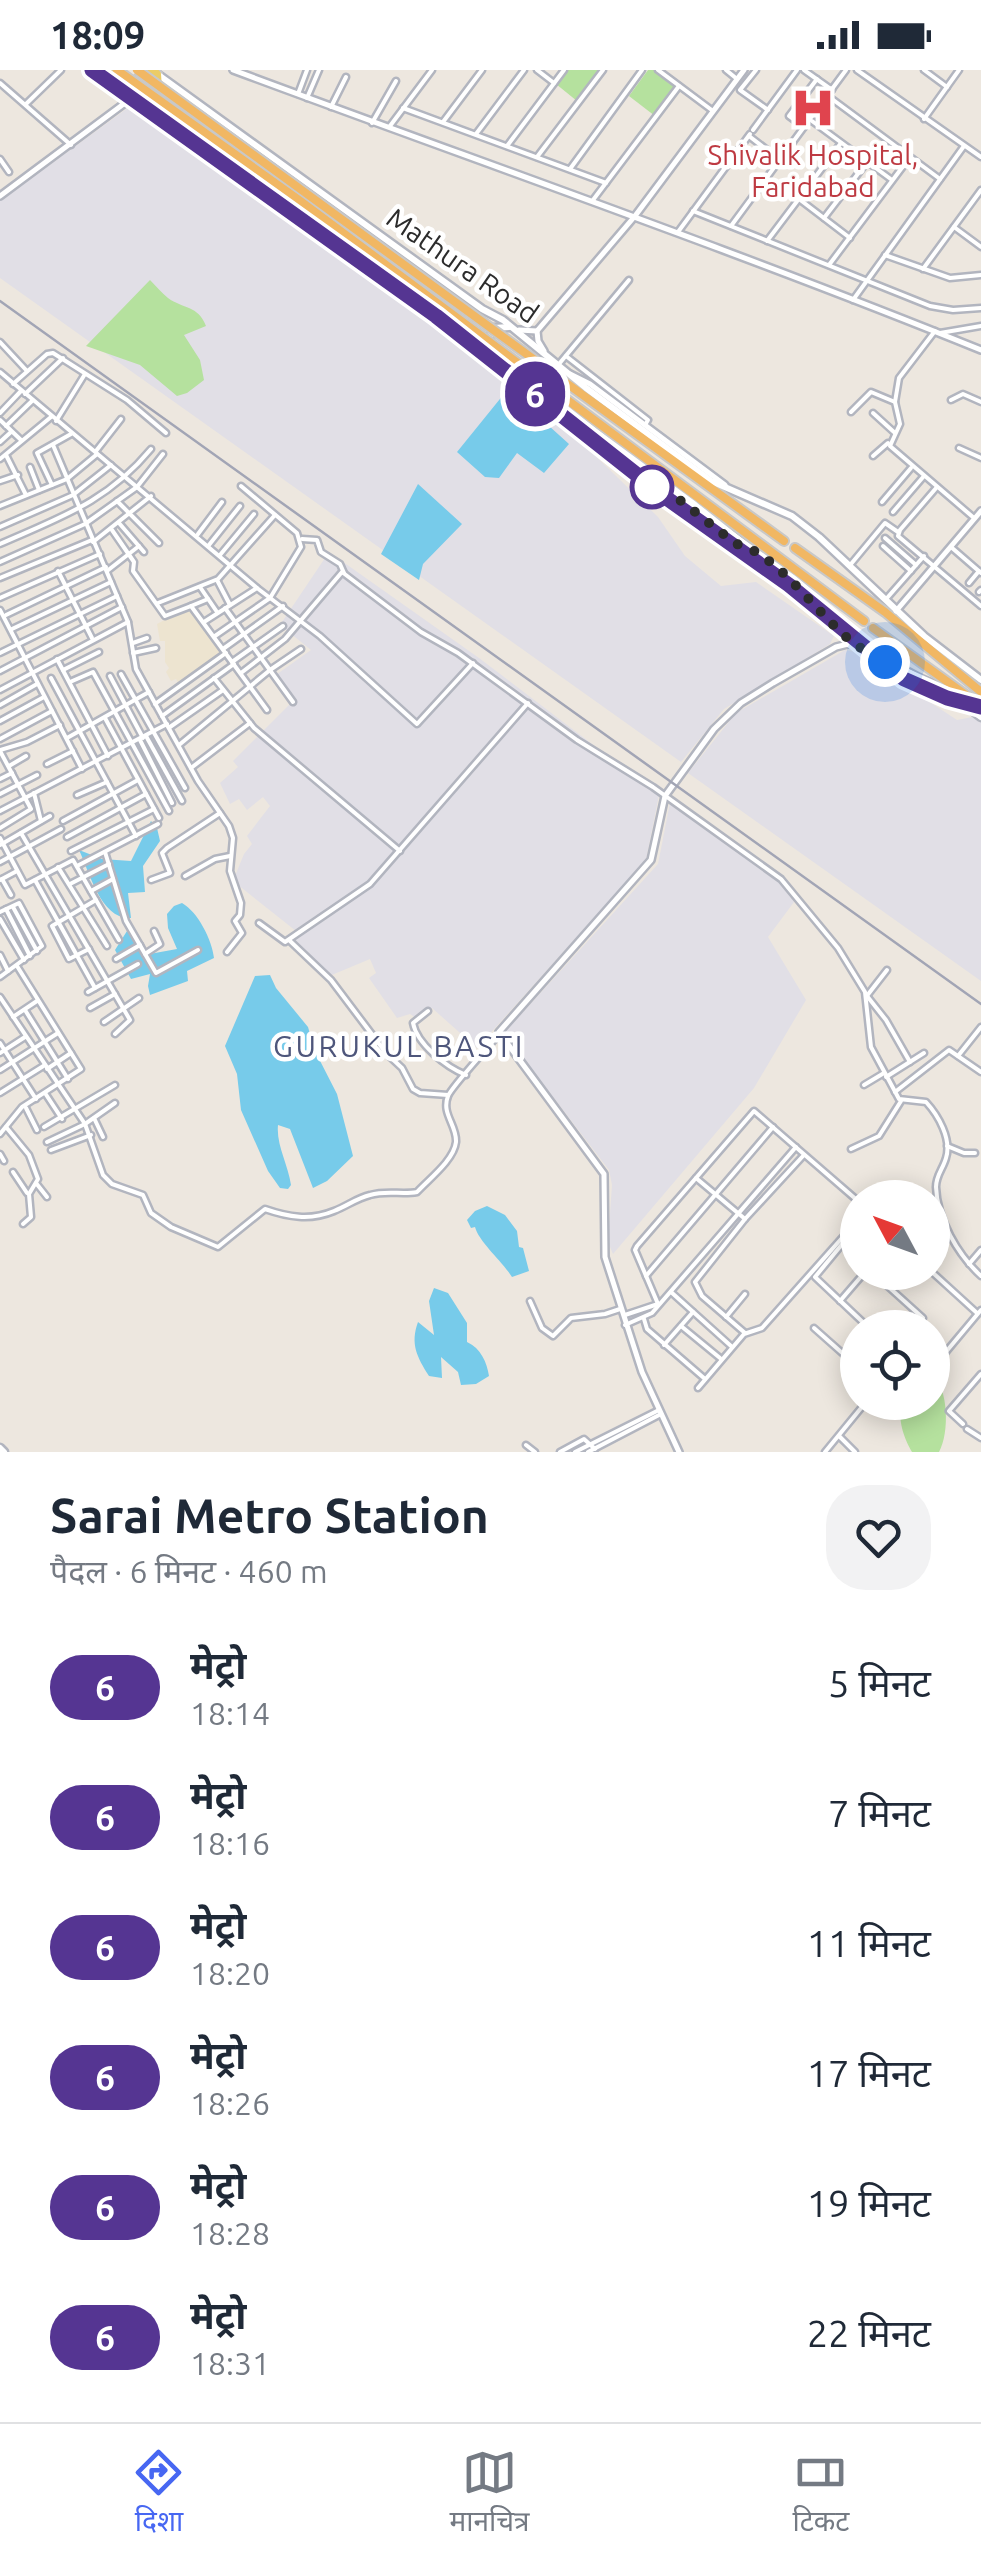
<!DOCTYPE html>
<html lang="hi">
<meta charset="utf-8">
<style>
body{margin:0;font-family:Ubuntu,"Noto Sans Devanagari",sans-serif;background:#f2f2f3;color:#1f2937;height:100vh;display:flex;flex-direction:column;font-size:38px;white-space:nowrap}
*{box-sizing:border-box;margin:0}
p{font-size:32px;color:#747a83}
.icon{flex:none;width:55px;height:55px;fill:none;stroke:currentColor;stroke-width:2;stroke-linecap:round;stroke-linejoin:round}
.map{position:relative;height:1382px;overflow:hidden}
.panel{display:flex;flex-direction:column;background:#fff;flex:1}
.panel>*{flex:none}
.badge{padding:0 20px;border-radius:32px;font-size:35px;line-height:65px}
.needle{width:65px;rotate:311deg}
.fabs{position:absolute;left:840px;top:1110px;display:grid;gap:20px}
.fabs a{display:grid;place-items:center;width:110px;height:110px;border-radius:50%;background:#fff;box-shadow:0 5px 25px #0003;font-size:50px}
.you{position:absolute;width:50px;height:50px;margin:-25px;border:8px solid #fff;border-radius:50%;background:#1a73e8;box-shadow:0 0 0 15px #1a73e833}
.map>.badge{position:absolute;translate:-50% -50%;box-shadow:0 0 0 5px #fff}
.round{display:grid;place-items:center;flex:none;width:105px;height:105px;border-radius:40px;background:#f2f2f3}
.headline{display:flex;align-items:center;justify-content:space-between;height:170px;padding:0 50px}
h1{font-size:48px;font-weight:600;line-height:75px}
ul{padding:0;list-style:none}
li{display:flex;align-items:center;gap:30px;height:130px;padding:0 50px}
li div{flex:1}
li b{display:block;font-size:38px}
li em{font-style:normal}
li .badge{min-width:110px;font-weight:700;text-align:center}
.status{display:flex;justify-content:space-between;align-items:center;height:70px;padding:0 50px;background:#fff;direction:ltr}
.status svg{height:28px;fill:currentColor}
.tabs{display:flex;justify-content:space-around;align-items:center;height:140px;border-top:2px solid #e0e1e3;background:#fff;font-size:28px;color:#747a83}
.tabs a{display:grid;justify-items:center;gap:5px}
.tabs .selected{color:#4767f2}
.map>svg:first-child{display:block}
.industrial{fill:#e1dfe6}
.education{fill:#ede4d0}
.green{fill:#b5e19e}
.water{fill:#77cbea}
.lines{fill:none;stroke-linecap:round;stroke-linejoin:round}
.minor-casing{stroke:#b2b5bf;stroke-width:9}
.tertiary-casing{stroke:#b2b5bf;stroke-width:10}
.secondary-casing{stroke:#b2b5bf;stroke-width:11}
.primary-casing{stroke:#c8c8c8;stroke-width:12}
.trunk-casing{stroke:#c8c8c8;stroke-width:12}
.minor{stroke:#fff;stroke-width:4}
.tertiary{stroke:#fff;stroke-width:5}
.secondary{stroke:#fff;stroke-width:6}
.primary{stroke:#ebcc66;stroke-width:8}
.trunk{stroke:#f1b763;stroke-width:8}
.rail{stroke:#a2a5b5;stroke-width:2.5}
.trunk-bridge-casing{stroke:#c8c8c8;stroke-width:12;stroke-linecap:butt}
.trunk-bridge{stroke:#f1b763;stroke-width:8}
.line-casing{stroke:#fff;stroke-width:22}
.line{stroke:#553592;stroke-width:15}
.walk{stroke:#2c2c2c;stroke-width:10;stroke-dasharray:0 18}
.stop-dot{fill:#fff;stroke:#553592;stroke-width:5}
.labels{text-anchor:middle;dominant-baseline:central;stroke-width:9;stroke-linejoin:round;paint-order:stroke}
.health-label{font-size:28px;fill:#be3a42;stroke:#fff}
.street-label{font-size:28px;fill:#2c2c2c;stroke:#fff}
.neighbourhood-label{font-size:30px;letter-spacing:2.5px;fill:#4e567b;stroke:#fff}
</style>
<div class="status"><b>18:09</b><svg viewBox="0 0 49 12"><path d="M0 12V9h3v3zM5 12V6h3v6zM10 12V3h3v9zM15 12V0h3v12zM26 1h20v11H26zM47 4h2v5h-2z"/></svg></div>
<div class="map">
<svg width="981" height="1382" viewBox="0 0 981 1382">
<rect width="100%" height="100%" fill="#ede7df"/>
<g class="industrial">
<polygon points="136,32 524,316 658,447 685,486 721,516 756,512 834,566 830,574 724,639 681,692 0,208 0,131"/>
<polygon points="329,482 479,588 659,725 646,790 477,978 432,938 416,948 410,944 397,948 369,908 376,903 370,889 327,907 288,873 301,865 233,811 244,784 252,774 247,766 270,736 263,727 247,740 239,729 230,734 220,713 238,697 233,691 291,633 273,607 311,580 280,555"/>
<polygon points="845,580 854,582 957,650 972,647 981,651 981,911 688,703 736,643"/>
<polygon points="670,733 785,816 794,832 768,867 806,930 754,1018 613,1184 608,1172 612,1115 609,1100 504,963 658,794"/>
</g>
<polygon class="education" points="187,538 194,540 223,582 179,614 176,609 171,611 166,602 169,598 165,592 165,571 160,571 157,554"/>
<g class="green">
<polygon points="567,0 601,0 577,31 556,14"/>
<polygon points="648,0 654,0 676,17 655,46 629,26"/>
<path d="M 150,210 C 156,216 162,223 168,228 C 183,239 198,235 206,256 L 184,265 L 200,290 L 204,310 L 187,323 L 177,326 L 140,295 L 86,276 Z"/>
<path d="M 933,1304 C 948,1319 950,1362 939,1382 L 912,1382 C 904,1368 897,1349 902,1333 L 932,1332 Z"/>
</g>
<g class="water">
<polygon points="508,319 569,374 544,403 517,383 499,408 485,407 457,382"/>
<polygon points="418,414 462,454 423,494 419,510 381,484"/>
<path d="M 151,751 L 157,758 L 160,771 L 143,796 L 145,822 L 128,823 L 131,848 C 101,850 90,803 79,780 L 102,789 L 131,791 Z"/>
<path d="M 182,833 C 198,842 212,870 214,888 L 187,901 L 188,911 L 150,925 L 148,916 L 150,904 L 131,909 L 115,880 L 127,861 L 144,885 L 177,879 L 168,858 L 167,844 L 174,836 Z"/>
<path d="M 270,905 L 276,918 L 308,957 L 315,981 L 337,1024 L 353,1086 L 327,1111 L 313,1118 L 290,1059 L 278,1055 C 276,1075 288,1094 291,1115 L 288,1119 L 280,1118 L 268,1101 L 241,1040 L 237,1004 L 225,976 L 255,906 Z"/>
<path d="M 487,1136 L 505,1145 L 517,1161 L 519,1177 L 523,1178 L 529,1201 L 512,1207 C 502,1191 479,1172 475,1157 L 471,1158 L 467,1150 L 475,1141 Z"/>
<path d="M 434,1218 L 448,1223 L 467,1253 L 467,1272 C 481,1278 487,1293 489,1306 L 476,1314 L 461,1315 L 458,1302 L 441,1287 L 442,1308 L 429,1306 C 417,1287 410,1274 418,1252 L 434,1265 L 429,1231 Z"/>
</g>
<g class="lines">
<g class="minor-casing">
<g id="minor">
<polyline points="537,0 554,13"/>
<polyline points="658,0 713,41"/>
<polyline points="726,0 737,9"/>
<polyline points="756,0 740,20 768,40"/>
<polyline points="804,0 832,20"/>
<polyline points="857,0 981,87"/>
<polyline points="924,0 947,17"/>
<polyline points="0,13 71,75"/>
<polyline points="298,24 307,0"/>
<polyline points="828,26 940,109"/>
<polyline points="307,28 319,0"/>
<polyline points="26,34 61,0"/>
<polyline points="331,37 346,7"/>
<polyline points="403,38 606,113"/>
<polyline points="924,49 959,0"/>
<polyline points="812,51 892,110"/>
<polyline points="443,52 482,0"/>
<polyline points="372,53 396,11"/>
<polyline points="390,56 432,0"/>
<polyline points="804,57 789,46 817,9"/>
<polyline points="753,60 797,0"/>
<polyline points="476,64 524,0"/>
<polyline points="749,66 780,90"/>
<polyline points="507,76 564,0"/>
<polyline points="537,87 603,0"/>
<polyline points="0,89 9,102"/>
<polyline points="570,99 642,0"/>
<polyline points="799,129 850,168"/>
<polyline points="593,130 679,16"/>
<polyline points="693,141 930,236 953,240 981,238"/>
<polyline points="824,148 867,92"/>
<polyline points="731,156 846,0"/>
<polyline points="954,157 981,177"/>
<polyline points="678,162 750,64"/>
<polyline points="767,171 841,73"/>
<polyline points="885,185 950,208 981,205"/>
<polyline points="829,195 910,87"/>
<polyline points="923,199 981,120"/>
<polyline points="853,230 964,76"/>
<polyline points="940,263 981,256"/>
<polyline points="0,272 27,301"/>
<polyline points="566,286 648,350 645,355"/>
<polyline points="559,294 629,210"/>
<polyline points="0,302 257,518"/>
<polyline points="13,314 47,284 53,283 127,330 166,363"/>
<polyline points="25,324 63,288"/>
<polyline points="951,330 963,324 981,332"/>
<polyline points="895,332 899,308 935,261"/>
<polyline points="851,342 871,322 895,332 900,354 890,376 974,448"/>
<polyline points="0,343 21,321"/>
<polyline points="873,343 895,363"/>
<polyline points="0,350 21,370"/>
<polyline points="56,351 85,304"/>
<polyline points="6,356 32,331"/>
<polyline points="0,372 11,362"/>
<polyline points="53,375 128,552 136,599 198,711 229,756 233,768 230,801 241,833 240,845 235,851 242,863 227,882"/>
<polyline points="959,378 981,388"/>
<polyline points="96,381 121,349"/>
<polyline points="6,385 26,425"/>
<polyline points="873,386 888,373"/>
<polyline points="0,389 51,347"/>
<polyline points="30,397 39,420"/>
<polyline points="0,411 18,405"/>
<polyline points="52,415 37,383 71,364"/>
<polyline points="937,417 900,460 898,466 981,536"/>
<polyline points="117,431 159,473"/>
<polyline points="882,432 911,398"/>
<polyline points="0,436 67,409 96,385"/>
<polyline points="893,442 924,406"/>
<polyline points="119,453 144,482"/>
<polyline points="0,457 73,425 111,395"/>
<polyline points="112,460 134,492 133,501 165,546 191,536 267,640"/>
<polyline points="198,464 222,432"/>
<polyline points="885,468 916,495"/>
<polyline points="302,469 317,470 321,482 340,494 344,503"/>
<polyline points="93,472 151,426"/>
<path d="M 0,474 C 61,447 107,432 151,379"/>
<polyline points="209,475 240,436"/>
<polyline points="883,476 911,501"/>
<polyline points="951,477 981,503"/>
<polyline points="220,485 254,444"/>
<polyline points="0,492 85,454 137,417 163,384"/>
<polyline points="851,494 885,453 898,462"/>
<polyline points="58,501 92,568"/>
<polyline points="107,501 139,476"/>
<polyline points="0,508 92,470"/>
<polyline points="217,510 230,535"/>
<polyline points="969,513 979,501"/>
<polyline points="200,517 217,542"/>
<polyline points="979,522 981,520"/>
<polyline points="0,528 100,484"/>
<polyline points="887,528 924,486"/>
<polyline points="158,533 218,509 275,445"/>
<polyline points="191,536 208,529"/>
<polyline points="225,538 293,632"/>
<polyline points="0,540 82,699"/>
<polyline points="6,545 106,497"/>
<polyline points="204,552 257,518 320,566 417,654 473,593"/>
<polyline points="12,559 111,512"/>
<polyline points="215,566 270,528 301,477 297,463 241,416"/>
<polyline points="133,573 147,568"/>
<polyline points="223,579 283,536"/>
<polyline points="0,583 117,526"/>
<polyline points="133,583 156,578"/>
<polyline points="57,589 108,686"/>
<polyline points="232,592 283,556"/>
<polyline points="63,600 99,582"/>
<polyline points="0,601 122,537"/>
<path d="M 241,603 L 285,569 L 342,502 L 421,562 L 458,583 L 577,670 L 653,717 L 781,809 L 838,878 L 865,922 L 871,977 L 899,1029 L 926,1032 C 938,1045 952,1069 946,1088 C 943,1099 936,1105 936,1117 C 937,1149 958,1185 981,1206"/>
<polyline points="121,604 185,718"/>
<polyline points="110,606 143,668"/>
<polyline points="51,608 136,766"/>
<polyline points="214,608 254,658 400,781"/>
<polyline points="70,612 93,602 169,741"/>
<polyline points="0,620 128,552"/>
<polyline points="155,634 226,583"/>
<polyline points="0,635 37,614"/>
<polyline points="162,646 234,594"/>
<polyline points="105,648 159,748"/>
<polyline points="0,651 44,627"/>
<polyline points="170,657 223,620"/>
<polyline points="146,666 182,731"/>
<polyline points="67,668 149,622"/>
<polyline points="0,669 52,641"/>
<polyline points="140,670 172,733"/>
<polyline points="179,675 270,600 301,579"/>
<polyline points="0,680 27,672 60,655"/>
<polyline points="0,681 31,739 0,758"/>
<polyline points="47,694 73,681"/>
<polyline points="9,696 26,686"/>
<polyline points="191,698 250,653"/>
<polyline points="0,709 12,703"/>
<polyline points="34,723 41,751"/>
<polyline points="0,724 37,705"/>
<polyline points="77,725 107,712"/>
<polyline points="0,741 167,654"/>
<polyline points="63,751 138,710"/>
<polyline points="21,763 130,950 115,964"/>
<polyline points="67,767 146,724"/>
<polyline points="0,768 25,815 73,790 119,870"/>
<polyline points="0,775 50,746"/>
<polyline points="71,781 154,739"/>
<polyline points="105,782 126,851 156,903 198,880"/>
<polyline points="0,792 61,759"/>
<polyline points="77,796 158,754"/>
<polyline points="58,797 107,876"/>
<polyline points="185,806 215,789 230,786"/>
<polyline points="2,809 11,825"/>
<polyline points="0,810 17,801"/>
<polyline points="35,810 95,918"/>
<polyline points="151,810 170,803 162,783 167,778 220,743"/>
<polyline points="70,814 109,794"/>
<polyline points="91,821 113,809"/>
<polyline points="13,837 37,881"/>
<polyline points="6,839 30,886"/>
<polyline points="0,842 19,833 42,876 0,907"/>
<polyline points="0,849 24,890"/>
<polyline points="259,853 285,872 370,814 528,633"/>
<polyline points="290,871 331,910 386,983 402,998 413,1019 420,1023 448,1025"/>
<polyline points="89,879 69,889 52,856 96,830"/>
<polyline points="145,884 160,874 154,861"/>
<polyline points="0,885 8,901"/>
<polyline points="116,889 140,875"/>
<polyline points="88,922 138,894"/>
<polyline points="867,926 886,950 910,992"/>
<path d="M 0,927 L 85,1054 L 103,1105 L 112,1114 L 143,1125 L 151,1143 L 171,1157 L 218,1177 L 265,1139 C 288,1147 310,1151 334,1141 C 347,1136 357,1128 370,1125 C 387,1120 402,1125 417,1122 C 429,1109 454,1090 456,1072 C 457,1055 441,1044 448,1026 C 452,1016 489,977 498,965"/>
<polyline points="866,927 887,900"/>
<polyline points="90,938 115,924"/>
<polyline points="25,940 68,1009"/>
<path d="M 428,941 L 413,953 C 417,974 446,997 466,1005"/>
<polyline points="13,947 37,931"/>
<polyline points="104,952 139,928"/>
<polyline points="0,973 36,1029"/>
<polyline points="0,983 25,967"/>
<polyline points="958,986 981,957"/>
<polyline points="47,999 71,983"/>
<polyline points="0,1000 58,963"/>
<polyline points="886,1007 924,983"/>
<polyline points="864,1015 884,1003"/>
<polyline points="895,1022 949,980 981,1002"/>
<polyline points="0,1023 45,995"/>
<polyline points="45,1023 62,1049"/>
<polyline points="26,1038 37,1060"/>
<polyline points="94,1048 103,1067"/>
<polyline points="6,1057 29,1085 38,1109 29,1124 31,1147 23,1154"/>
<polyline points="44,1057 115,1015"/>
<polyline points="0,1064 22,1037 81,999 17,896"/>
<polyline points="47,1072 85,1054 115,1033"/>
<polyline points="947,1076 964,1083 975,1083"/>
<polyline points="851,1079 879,1066 901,1031"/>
<polyline points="51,1080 91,1065"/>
<polyline points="0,1084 4,1091"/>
<polyline points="13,1102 27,1123"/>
<polyline points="696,1108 745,1149"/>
<polyline points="36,1113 47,1127"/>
<polyline points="858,1155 815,1207 869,1258"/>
<polyline points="969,1194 981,1180"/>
<polyline points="872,1202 923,1248"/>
<polyline points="932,1202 977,1243"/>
<polyline points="646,1206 773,1057"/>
<polyline points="671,1222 731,1276"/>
<polyline points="530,1231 542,1258 553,1266 571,1248 605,1244 620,1239"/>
<polyline points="840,1231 865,1202"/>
<polyline points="658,1234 635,1180 637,1176 754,1041 858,1131"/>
<polyline points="625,1245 658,1234"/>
<polyline points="726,1247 745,1224"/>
<polyline points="644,1249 647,1259 705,1309"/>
<polyline points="625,1255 652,1243 796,1077"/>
<polyline points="681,1256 720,1288"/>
<polyline points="814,1258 858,1297"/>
<polyline points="745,1263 702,1226 695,1212 745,1149 803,1086"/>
<polyline points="664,1275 693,1242"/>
<polyline points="932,1292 945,1283 981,1240"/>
<polyline points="698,1318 744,1264 762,1258 858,1150"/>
<polyline points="963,1354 949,1341 981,1304"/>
<polyline points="967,1359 981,1368"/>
<polyline points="839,1366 855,1382"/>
<polyline points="526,1375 535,1382"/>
<polyline points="560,1382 584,1369 595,1379"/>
<polyline points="575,1382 659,1340"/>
<polyline points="588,1382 661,1344"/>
<polyline points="825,1382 866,1332"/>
</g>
</g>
<g class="tertiary-casing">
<g id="tertiary">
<path d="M 233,0 C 483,93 734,180 981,280"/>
<polyline points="0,126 137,24"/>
<polyline points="519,260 537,261 635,146 744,0"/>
<polyline points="537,261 538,271 544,281"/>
<polyline points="570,304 590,314 725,415"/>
<polyline points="601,370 736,474 747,476"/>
<polyline points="896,541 981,441"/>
<polyline points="679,1382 642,1302 605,1187 604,1104 499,962 651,790 665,726 714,659 741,633 773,613 836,577 852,573"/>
</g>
</g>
<g class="secondary-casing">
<g id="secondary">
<polyline points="157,4 482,239 503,250 586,318 711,411 792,446 819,467 924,566 981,610"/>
<polyline points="143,29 695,435 781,503 853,572 919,608 944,619 956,619"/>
<polyline points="487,272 494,258 509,257"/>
<polyline points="946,620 981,647"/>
<polyline points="0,1378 4,1382"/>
</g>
</g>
<g class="primary-casing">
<polyline id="primary" points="105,0 143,29 158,18 157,4 152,0"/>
</g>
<g class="trunk-casing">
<g id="trunk">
<polyline points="558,307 784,471"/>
<polyline points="550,317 864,551"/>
<polyline points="795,478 885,542 981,622"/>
<polyline points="873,558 981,636"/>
</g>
</g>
<use href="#minor" class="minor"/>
<use href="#tertiary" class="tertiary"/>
<use href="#secondary" class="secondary"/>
<use href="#primary" class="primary"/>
<use href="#trunk" class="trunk"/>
<g class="rail">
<polyline points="86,0 434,249 663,430 787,518 902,612 946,631 981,640"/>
<polyline points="0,231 981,934"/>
</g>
<g class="trunk-bridge-casing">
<g id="trunk-bridge">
<polyline points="117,0 299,130 550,317"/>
<polyline points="137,0 558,307"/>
</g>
</g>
<use href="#trunk-bridge" class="trunk-bridge"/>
</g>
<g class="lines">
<g class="line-casing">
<polyline id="line" points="92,0 436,246 665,427 789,515 904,609 947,628 981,637"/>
</g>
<use href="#line" class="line"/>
<path class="walk" d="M 652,417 L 658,413 L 736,474 C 776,482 818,545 851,571 C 861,579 873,585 885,592"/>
</g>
<defs>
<g id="hospital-bare" transform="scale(3.45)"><path d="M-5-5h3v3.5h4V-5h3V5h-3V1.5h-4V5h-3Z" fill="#e0444e" stroke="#fff" stroke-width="2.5" paint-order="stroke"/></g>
</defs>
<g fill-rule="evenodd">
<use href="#hospital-bare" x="813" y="38"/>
</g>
<circle class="stop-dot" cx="652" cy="417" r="20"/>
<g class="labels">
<g class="health-label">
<text x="813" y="84">Shivalik Hospital,<tspan x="813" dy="32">Faridabad</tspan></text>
</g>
<g class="street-label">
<text transform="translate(463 195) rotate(35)">Mathura Road</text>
</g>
<g class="neighbourhood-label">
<text x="399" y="976">GURUKUL BASTI</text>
</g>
</g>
</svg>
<div class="fabs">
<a><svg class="needle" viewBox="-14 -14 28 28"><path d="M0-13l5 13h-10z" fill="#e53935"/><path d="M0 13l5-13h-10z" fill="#747a83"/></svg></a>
<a><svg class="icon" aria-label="locate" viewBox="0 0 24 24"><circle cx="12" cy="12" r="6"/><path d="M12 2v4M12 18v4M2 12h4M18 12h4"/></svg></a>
</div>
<div class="you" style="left:885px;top:592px"></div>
<b class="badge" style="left:535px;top:324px;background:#553592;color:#fff">6</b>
</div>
<section class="panel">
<div class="headline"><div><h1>Sarai Metro Station</h1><p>पैदल · 6 मिनट · 460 m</p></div><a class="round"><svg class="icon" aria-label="heart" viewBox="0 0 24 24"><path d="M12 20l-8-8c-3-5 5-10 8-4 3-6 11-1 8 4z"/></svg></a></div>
<ul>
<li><span class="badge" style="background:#553592;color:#fff">6</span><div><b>मेट्रो</b><p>18:14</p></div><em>5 मिनट</em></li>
<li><span class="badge" style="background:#553592;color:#fff">6</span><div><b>मेट्रो</b><p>18:16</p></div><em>7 मिनट</em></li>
<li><span class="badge" style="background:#553592;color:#fff">6</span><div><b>मेट्रो</b><p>18:20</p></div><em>11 मिनट</em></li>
<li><span class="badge" style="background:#553592;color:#fff">6</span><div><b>मेट्रो</b><p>18:26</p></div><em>17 मिनट</em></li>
<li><span class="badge" style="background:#553592;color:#fff">6</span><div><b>मेट्रो</b><p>18:28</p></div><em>19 मिनट</em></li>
<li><span class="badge" style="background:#553592;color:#fff">6</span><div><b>मेट्रो</b><p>18:31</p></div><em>22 मिनट</em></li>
</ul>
</section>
<nav class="tabs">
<a class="selected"><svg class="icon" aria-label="directions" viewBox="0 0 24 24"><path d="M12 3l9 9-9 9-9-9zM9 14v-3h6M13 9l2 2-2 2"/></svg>दिशा</a>
<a><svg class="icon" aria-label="map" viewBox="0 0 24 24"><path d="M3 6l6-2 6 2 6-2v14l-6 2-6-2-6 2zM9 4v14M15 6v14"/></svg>मानचित्र</a>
<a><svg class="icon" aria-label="tickets" viewBox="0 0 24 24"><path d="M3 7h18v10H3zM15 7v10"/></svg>टिकट</a>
</nav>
